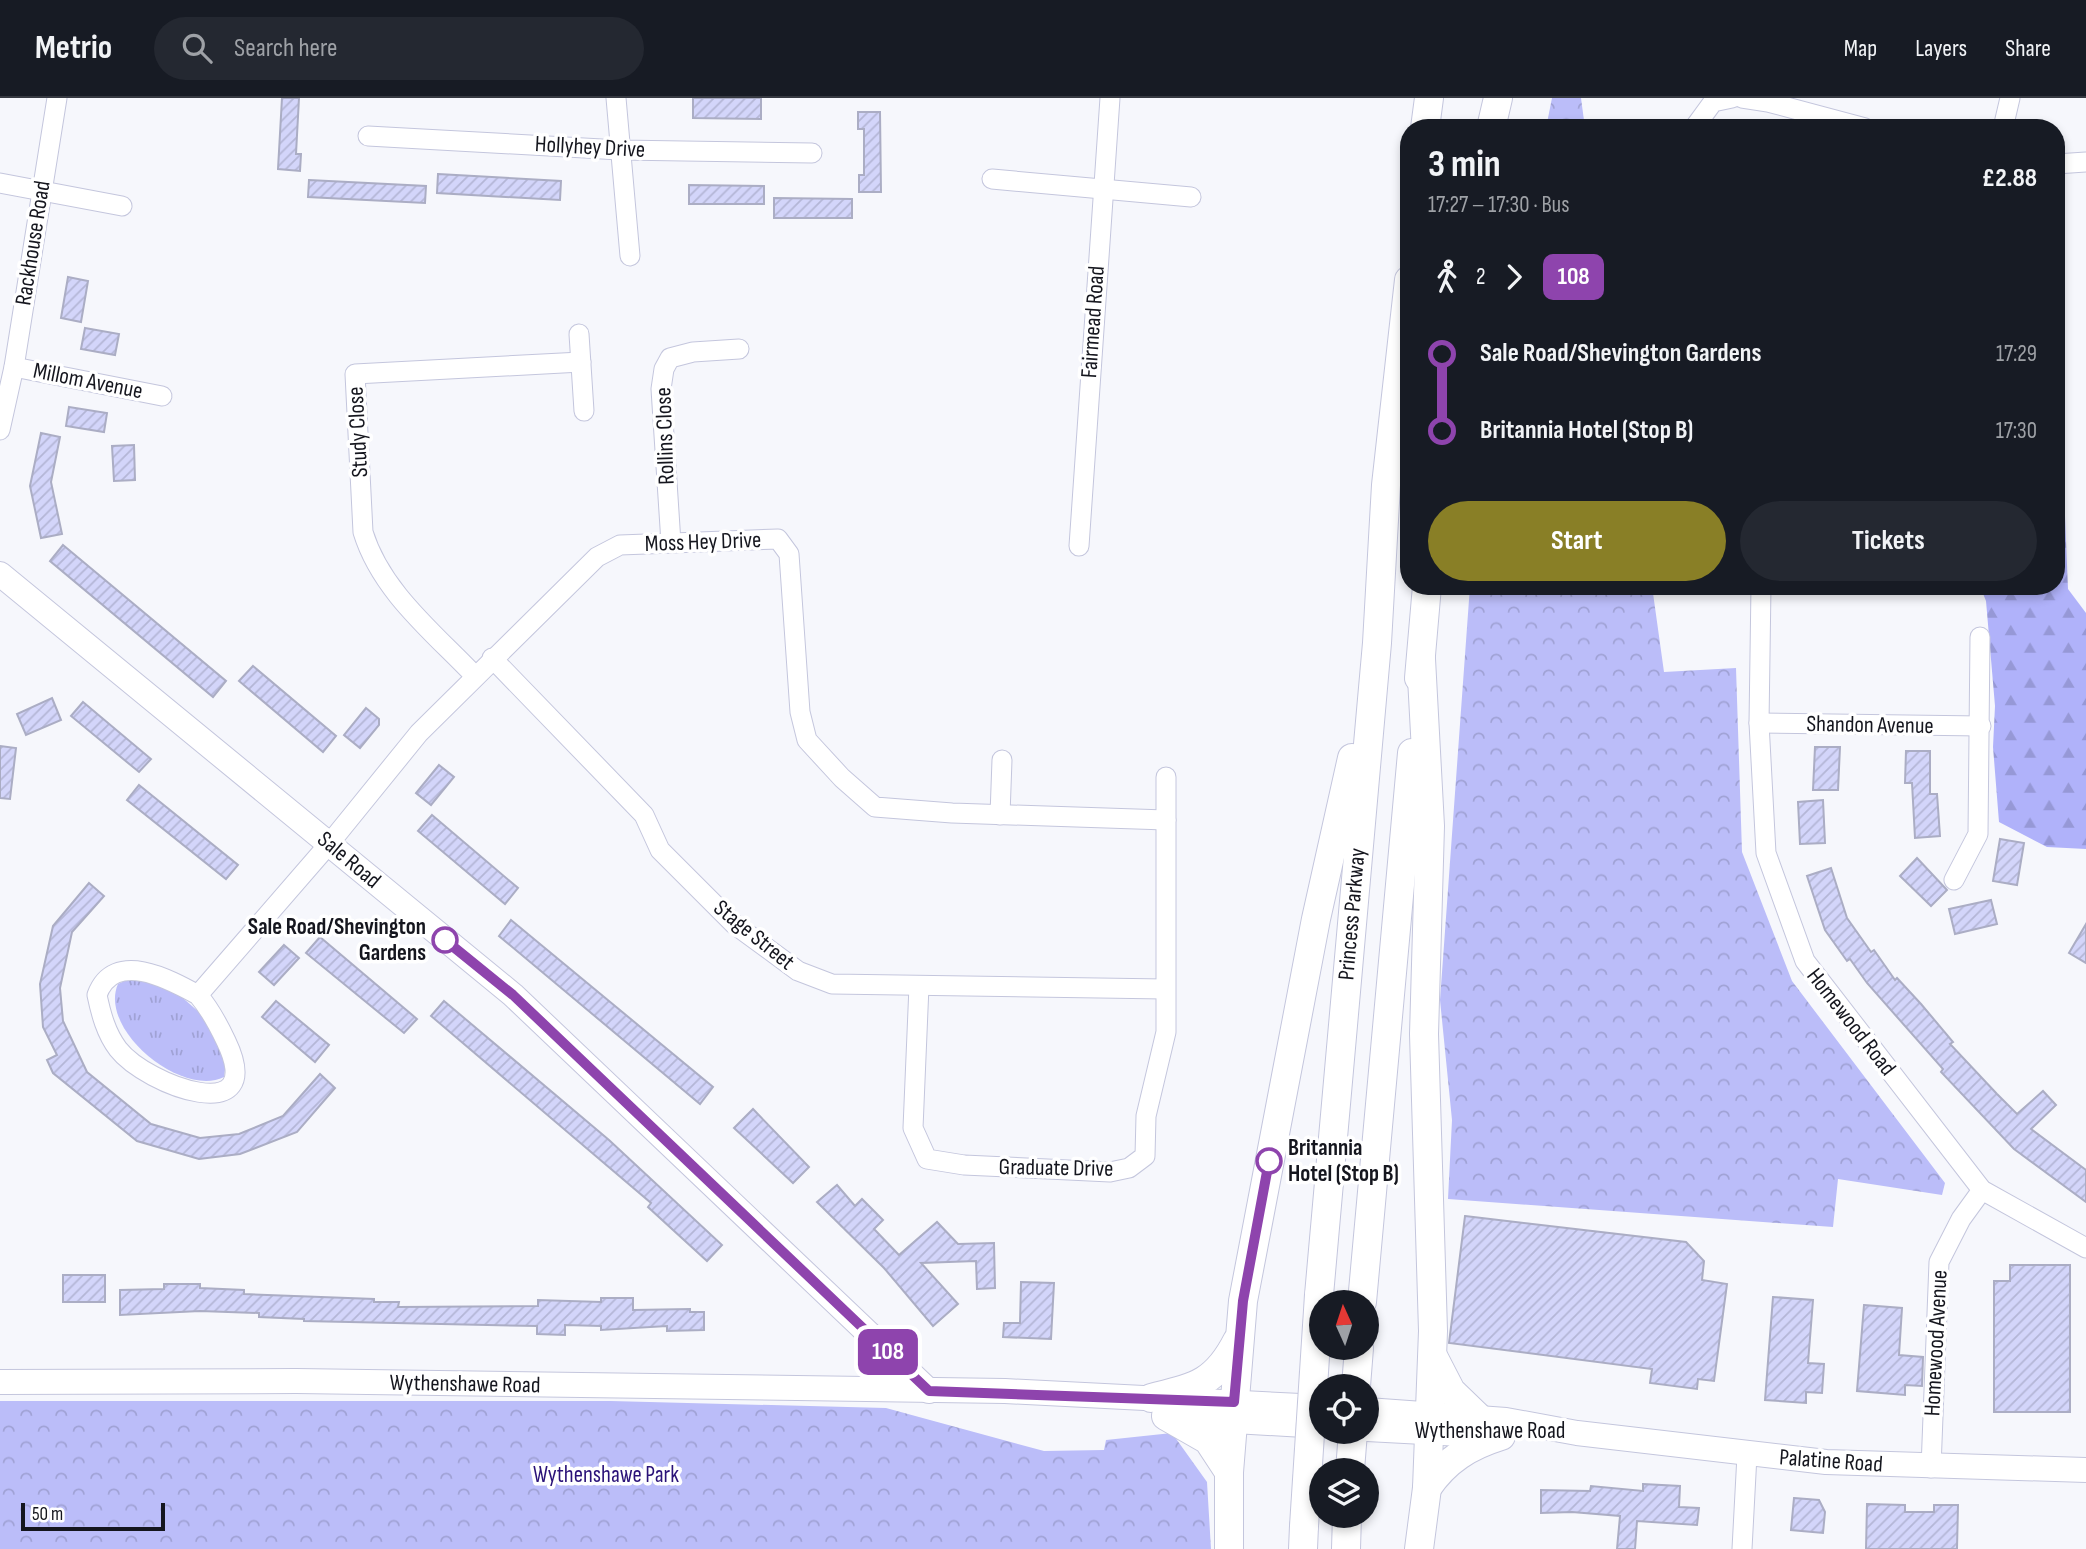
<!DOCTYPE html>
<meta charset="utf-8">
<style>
body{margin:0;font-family:"Sofia Sans Condensed",sans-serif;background:#242831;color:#f1f3f6;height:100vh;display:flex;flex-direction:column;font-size:26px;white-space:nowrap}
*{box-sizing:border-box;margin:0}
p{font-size:23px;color:#9ea1a6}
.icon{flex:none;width:38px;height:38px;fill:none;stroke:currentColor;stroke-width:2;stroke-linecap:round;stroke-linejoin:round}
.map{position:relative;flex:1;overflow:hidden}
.side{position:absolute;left:1400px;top:21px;width:665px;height:476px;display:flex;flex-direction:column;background:#171b24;border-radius:28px;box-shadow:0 4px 10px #0003}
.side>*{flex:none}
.badge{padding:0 14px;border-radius:10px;font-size:24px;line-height:46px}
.needle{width:46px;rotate:357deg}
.controls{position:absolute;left:1309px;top:1192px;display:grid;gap:14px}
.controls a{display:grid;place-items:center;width:70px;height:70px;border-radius:50%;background:#171b24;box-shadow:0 4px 10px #0003;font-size:35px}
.scale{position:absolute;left:21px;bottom:18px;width:144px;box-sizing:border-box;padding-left:7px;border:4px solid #15161e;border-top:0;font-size:19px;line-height:24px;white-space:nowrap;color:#15161e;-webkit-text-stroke:5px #fff;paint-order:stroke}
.map>.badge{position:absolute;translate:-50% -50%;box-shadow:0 0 0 4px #fff}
.legs{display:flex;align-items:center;gap:10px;height:77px;padding:0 28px;font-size:23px}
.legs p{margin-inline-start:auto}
.summary{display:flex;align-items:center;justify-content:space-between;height:119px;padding:0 28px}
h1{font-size:38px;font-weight:700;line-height:52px}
.action{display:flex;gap:14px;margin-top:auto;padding:14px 28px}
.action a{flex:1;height:80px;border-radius:42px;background:#897f26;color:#fff;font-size:28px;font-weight:700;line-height:80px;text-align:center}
.action a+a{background:#242831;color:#f1f3f6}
ul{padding:0 28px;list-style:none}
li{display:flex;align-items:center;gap:24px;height:77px;font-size:26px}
li i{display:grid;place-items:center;width:10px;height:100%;margin:0 9px;background:currentColor}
li i::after{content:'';width:18px;height:18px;margin:-9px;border:5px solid;border-radius:50%;background:#171b24}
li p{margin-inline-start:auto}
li:first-child i{background:linear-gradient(#0000 50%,currentColor 0)}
li:last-child i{background:linear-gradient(currentColor 50%,#0000 0)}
header{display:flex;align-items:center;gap:42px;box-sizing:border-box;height:98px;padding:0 35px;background:#171b24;border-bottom:2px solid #363941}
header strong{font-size:33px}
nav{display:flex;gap:38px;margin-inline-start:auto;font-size:24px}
.search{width:490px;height:63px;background:#242831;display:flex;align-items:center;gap:18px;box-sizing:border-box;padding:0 24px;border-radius:38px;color:#9ea1a6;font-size:26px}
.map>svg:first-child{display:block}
.grass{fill:url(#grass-tufts)}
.forest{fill:url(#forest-firs)}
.park{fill:url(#park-crowns)}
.building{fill:url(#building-hatch);stroke:#abadc4;stroke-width:2}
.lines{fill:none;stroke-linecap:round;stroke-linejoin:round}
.minor-casing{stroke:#c4c6dd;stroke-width:21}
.major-casing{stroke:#c4c6dd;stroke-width:26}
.highway-casing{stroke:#c4c6dd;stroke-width:30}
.minor{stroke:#fff;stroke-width:19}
.major{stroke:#fff;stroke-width:24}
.highway{stroke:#fff;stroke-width:28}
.highway-bridge-casing{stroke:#c4c6dd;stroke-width:30;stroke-linecap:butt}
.highway-bridge{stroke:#fff;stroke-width:28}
.line-1-casing{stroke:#fff;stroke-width:16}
.line-1{stroke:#8e44ad;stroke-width:10}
.stop-1-dot{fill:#fff;stroke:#8e44ad;stroke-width:3.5}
.labels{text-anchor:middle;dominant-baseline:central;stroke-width:7;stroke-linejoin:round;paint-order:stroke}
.street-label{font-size:23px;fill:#15161e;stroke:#fff}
.stop-label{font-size:23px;font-weight:bold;fill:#15161e;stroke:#fff;text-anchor:end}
.park-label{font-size:23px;fill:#2a1278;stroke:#fff}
</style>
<header>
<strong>Metrio</strong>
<div class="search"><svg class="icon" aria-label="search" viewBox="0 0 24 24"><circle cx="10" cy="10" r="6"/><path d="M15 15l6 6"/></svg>Search here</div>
<nav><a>Map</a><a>Layers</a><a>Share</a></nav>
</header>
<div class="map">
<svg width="2086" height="1451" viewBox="0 0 2086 1451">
<defs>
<pattern id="grass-tufts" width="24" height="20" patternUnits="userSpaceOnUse" patternTransform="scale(1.75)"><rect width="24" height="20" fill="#bbbdf9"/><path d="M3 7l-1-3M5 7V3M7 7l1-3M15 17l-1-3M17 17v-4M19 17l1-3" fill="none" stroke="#a0a2d5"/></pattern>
<pattern id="forest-firs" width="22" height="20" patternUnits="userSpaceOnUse" patternTransform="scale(1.75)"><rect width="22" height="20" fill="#b0b2fa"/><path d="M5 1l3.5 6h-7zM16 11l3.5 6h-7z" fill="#9698d6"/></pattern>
<pattern id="park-crowns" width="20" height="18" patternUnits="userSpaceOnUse" patternTransform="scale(1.75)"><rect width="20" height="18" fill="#bbbdf9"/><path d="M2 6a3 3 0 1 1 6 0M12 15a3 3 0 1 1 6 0" fill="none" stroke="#a0a2d5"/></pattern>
<pattern id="building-hatch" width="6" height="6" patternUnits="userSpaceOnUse" patternTransform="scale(1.75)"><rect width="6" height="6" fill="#d3d5fa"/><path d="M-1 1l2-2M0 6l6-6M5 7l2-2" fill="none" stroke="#b4b6d6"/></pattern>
</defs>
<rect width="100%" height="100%" fill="#f6f7fc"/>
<path class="grass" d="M 129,881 L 148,882 L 176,894 L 208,922 L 227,958 L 224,979 C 181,1000 98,931 118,886 Z"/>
<polygon class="forest" points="2063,369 2068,491 2086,515 2086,751 2047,749 1999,724 1993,649 1995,608 1986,503 1980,488 2056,488 2056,370"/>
<g class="park">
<polygon points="1552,0 1581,0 1585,30 1546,30"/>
<polygon points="1470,488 1652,488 1664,574 1736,570 1742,754 1792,883 1945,1085 1942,1097 1838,1081 1833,1129 1448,1101 1452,1022 1440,902"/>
<polygon points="0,1303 611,1303 886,1310 1044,1353 1104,1352 1106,1342 1172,1335 1207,1384 1211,1451 0,1451"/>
</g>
<g class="building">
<polygon points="282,0 299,0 296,56 301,56 300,73 278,71"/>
<polygon points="693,0 761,0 761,21 693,20"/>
<polygon points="858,14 880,14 881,94 859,94 859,77 864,77 864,31 858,31"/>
<polygon points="438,76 561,83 560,102 437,95"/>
<polygon points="309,82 426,88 425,105 308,99"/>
<polygon points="689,87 764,88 764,106 689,106"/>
<polygon points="774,100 852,101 852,120 774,120"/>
<polygon points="68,179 88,183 81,224 61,220"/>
<polygon points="85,230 119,236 115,257 81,251"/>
<polygon points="69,309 107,315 104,334 66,328"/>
<polygon points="41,335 60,339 51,384 62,436 41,440 30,388"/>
<polygon points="134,347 135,382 114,383 112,348"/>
<polygon points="63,447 226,583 213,599 50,463"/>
<polygon points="253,568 336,638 323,654 239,583"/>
<polygon points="52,600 61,622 26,637 17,616"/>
<polygon points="83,604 151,661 139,674 71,618"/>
<polygon points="366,610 379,621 379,627 360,650 344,637"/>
<polygon points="0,648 16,650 10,701 0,700"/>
<polygon points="1815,649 1840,649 1838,692 1813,692"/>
<polygon points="1906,653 1930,653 1930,696 1937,696 1940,738 1915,740 1912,685 1905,685"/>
<polygon points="439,667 454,679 431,707 416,695"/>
<polygon points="139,687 238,767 226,781 127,702"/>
<polygon points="1823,702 1825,745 1800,746 1798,704"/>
<polygon points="432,717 518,790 505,806 418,733"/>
<polygon points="2000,741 2024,745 2017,787 1993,783"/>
<polygon points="1917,760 1947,792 1931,808 1900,778"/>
<polygon points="1831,770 1847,820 1871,854 1874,852 1895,882 1897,880 1921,906 1953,944 1950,946 1997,996 2017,1016 2043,993 2056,1007 2031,1031 2086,1072 2086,1104 2014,1051 1941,974 1943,971 1867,885 1850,861 1847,863 1825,832 1807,778"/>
<polygon points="89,785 104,798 72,834 60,890 63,923 87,974 151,1026 200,1040 239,1036 283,1018 320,976 335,990 297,1034 240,1056 199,1061 137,1043 53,975 47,962 57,957 43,929 40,886 53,828"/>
<polygon points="1991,802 1997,826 1955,836 1949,811"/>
<polygon points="511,822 713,989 700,1006 499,838"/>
<polygon points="2086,826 2086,865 2069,855"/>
<polygon points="320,839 417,921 404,935 306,855"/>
<polygon points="284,847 299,860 274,887 259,874"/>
<polygon points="276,903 329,947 315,964 262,919"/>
<polygon points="444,903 609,1042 722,1147 707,1163 648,1109 651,1105 431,918"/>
<polygon points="753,1011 809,1069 793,1085 734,1030"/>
<polygon points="837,1087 855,1108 862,1101 883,1122 874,1131 899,1157 937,1124 958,1146 994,1145 995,1190 977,1191 976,1163 921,1165 958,1206 933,1228 884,1170 817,1104"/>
<polygon points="1465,1118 1686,1144 1704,1163 1702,1182 1727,1186 1714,1283 1698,1281 1697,1291 1650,1285 1652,1271 1449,1245"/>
<polygon points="2010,1167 2070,1167 2070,1314 1994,1314 1994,1183 2010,1183"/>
<rect x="63" y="1177" width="42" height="27"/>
<polygon points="1021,1184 1054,1185 1051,1241 1003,1239 1004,1225 1020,1225"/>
<polygon points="164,1186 200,1186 200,1190 244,1192 244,1196 374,1201 374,1204 399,1204 398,1209 538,1208 538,1202 601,1204 601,1200 633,1200 633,1212 690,1211 690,1214 704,1214 704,1232 667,1233 667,1228 601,1232 601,1228 565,1227 565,1237 537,1236 537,1228 304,1223 304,1221 259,1219 259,1215 200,1213 120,1217 120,1192 164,1191"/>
<polygon points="1773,1199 1813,1202 1808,1265 1824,1266 1822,1295 1806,1294 1806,1305 1765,1302"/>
<polygon points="1864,1207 1902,1210 1899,1257 1923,1259 1922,1288 1905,1287 1905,1297 1857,1293"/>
<polygon points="1643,1386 1680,1388 1679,1409 1699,1410 1697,1427 1637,1423 1635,1451 1617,1451 1620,1418 1572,1414 1541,1415 1541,1392 1590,1393 1591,1388 1643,1393"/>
<polygon points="1794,1400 1819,1402 1825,1414 1823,1435 1791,1432"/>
<polygon points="1867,1406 1905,1407 1905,1414 1934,1414 1934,1407 1958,1407 1957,1451 1866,1451"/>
</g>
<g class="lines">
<g class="minor-casing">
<g id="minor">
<polyline points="616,0 630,158"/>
<polyline points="1742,0 1768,4 1865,30"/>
<polyline points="1694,30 1713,4 1732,0"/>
<polyline points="2003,30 2010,0"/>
<polyline points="368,38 620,52 812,55"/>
<polyline points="2056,66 2086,64"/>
<polyline points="992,81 1191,99"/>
<polyline points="0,85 122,108"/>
<polyline points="579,236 584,313"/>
<polyline points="14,269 162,298"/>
<polyline points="0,332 14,269 57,0"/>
<polyline points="671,445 661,291 664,271 670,260 693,254 739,251"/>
<polyline points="1079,448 1110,0"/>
<polyline points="1761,488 1759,625 1766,755 1805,863 1982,1092 2086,1150"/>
<polyline points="492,560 644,717 660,752 734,826 798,873 832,886 1165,891"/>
<path d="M 474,577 C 433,534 381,493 363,434 L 355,276 L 581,264"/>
<polyline points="1759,625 1981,628"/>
<polyline points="1000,717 1002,662"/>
<polyline points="1954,782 1978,736 1980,539"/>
<polyline points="919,888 913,1030 927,1061 964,1067 1110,1074 1129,1070 1145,1058 1146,1018 1166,934 1166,679"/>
<path d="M 198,897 C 210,911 218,926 226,943 C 269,1032 147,988 118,951 C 106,935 101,916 97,897 C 114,851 169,881 198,897 L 329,746 L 419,635 L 597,459 L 620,447 L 778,441 L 789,456 L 800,614 L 807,642 L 842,680 L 875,709 L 952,715 L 1166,722"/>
<polyline points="1931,1370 1939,1164 1961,1121 1982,1092"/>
<polyline points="1742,1451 1747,1357"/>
</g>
</g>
<g class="major-casing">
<g id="major">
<polyline points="0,476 513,897 929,1293"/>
<polyline points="0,1284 296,1283 1005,1293 1321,1309"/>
<polyline points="1367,1312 1506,1322 1577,1335 1826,1364 2086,1372"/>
<polyline points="1166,1319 1321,1328"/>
<polyline points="1367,1331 1499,1338"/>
</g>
</g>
<g class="highway-casing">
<g id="highway">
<polyline points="1425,30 1429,0"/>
<polyline points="1491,30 1498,0"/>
<polyline points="1419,580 1427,488"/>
<polyline points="1319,1197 1377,545 1386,387 1409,182"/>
<polyline points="1362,1204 1412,655"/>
<polyline points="1434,1260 1451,1293 1478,1319"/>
<polyline points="1356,1288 1359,1250"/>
<path d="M 1151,1300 C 1195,1289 1215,1286 1237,1243"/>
<polyline points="1166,1318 1208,1342 1229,1374"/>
<polyline points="1350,1372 1353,1334"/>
<path d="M 1427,1390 C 1446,1362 1469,1348 1501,1338"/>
<polyline points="1229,1451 1229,1374 1243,1203 1316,821 1352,660"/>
<polyline points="1303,1451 1304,1428"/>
<polyline points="1346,1451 1347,1418"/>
<polyline points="1419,1451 1427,1390 1433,1233 1424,936 1430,728 1421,561"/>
</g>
</g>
<use href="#minor" class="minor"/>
<use href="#major" class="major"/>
<use href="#highway" class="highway"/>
<g class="highway-bridge-casing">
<polyline id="highway-bridge" points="1304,1428 1319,1197"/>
</g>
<use href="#highway-bridge" class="highway-bridge"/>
</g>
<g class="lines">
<g class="line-1-casing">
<polyline id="line-1" points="445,842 513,897 929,1293 1234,1304 1243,1203 1269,1063"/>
</g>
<use href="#line-1" class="line-1"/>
</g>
<g class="stop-1-dot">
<circle cx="445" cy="842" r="12"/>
<circle cx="1269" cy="1063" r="12"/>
</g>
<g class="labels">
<g class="street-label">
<text transform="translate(590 49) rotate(3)">Hollyhey Drive</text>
<text transform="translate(33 145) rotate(-81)">Rackhouse Road</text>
<text transform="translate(1093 224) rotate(-86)">Fairmead Road</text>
<text transform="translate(88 283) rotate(11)">Millom Avenue</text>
<text transform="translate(358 334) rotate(-93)">Study Close</text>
<text transform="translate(665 338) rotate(-92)">Rollins Close</text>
<text transform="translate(703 444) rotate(-2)">Moss Hey Drive</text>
<text transform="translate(1870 627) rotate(1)">Shandon Avenue</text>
<text transform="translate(349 762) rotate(40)">Sale Road</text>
<text transform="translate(1352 816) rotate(-85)">Princess Parkway</text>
<text transform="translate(754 837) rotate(39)">Stage Street</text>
<text transform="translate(1851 924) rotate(52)">Homewood Road</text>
<text transform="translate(1056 1070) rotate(1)">Graduate Drive</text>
<text transform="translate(1936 1245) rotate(-87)">Homewood Avenue</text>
<text transform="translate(465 1286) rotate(1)">Wythenshawe Road</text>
<text x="1490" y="1333">Wythenshawe Road</text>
<text transform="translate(1831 1363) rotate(4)">Palatine Road</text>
</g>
<g class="stop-label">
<text x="426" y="829">Sale Road/Shevington<tspan x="426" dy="26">Gardens</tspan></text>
<text x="1288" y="1050" text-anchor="start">Britannia<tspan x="1288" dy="26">Hotel (Stop B)</tspan></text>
</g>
<g class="park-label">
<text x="606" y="1377">Wythenshawe Park</text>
</g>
</g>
</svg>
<div class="controls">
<a><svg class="needle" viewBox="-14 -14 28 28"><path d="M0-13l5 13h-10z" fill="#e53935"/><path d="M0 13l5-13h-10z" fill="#9ea1a6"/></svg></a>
<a><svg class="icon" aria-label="locate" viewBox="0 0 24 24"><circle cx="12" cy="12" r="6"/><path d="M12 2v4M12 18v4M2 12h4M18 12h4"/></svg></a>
<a><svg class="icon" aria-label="layers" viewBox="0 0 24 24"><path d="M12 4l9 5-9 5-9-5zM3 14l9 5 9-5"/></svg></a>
</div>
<div class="scale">50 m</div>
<b class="badge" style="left:888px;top:1254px;background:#8e44ad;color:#fff">108</b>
<section class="side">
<div class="summary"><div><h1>3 min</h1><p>17:27 – 17:30 · Bus</p></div><b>£2.88</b></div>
<div class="legs"><svg class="icon" aria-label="walk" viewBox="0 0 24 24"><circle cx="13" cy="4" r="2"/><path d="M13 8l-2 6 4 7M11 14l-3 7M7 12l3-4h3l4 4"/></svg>2<svg class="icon" aria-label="forward" viewBox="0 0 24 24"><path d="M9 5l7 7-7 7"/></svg><b class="badge" style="background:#8e44ad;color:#fff">108</b></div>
<ul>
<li><i style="color:#8e44ad"></i><b>Sale Road/Shevington Gardens</b><p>17:29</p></li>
<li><i style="color:#8e44ad"></i><b>Britannia Hotel (Stop B)</b><p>17:30</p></li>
</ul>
<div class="action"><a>Start</a><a>Tickets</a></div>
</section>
</div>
